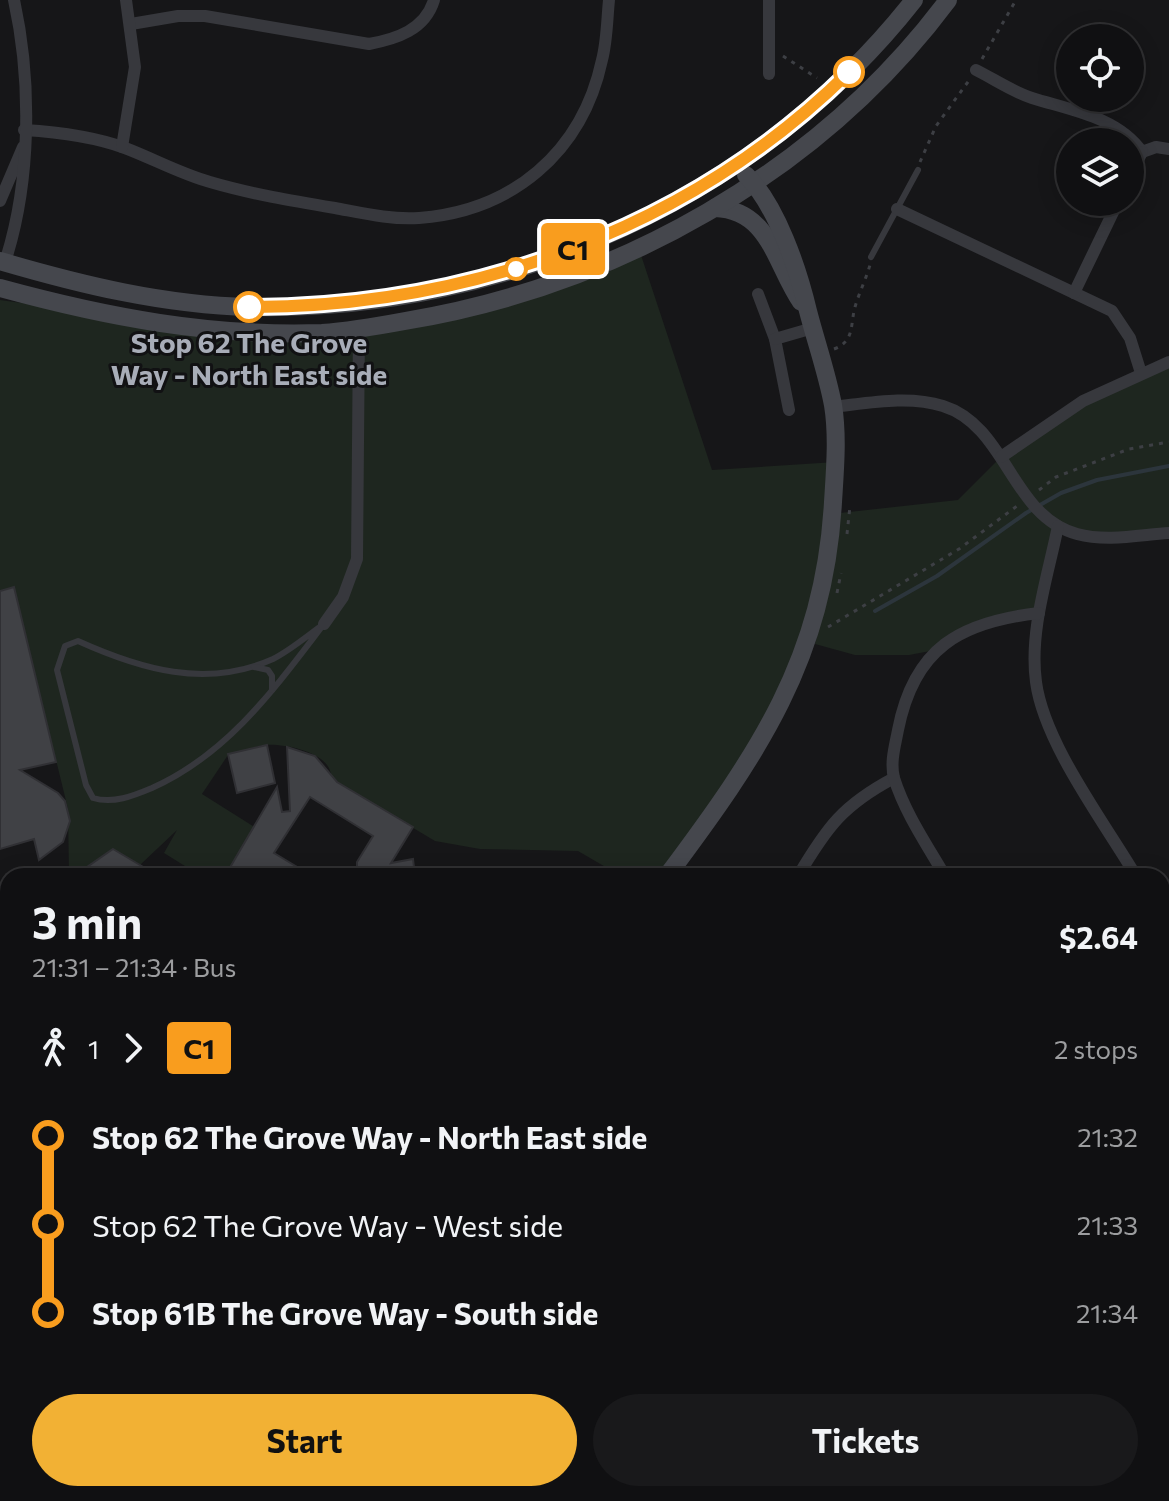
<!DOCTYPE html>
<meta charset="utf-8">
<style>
body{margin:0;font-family:Commissioner,sans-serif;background:#19191b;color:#f1f3f6;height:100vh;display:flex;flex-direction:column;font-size:30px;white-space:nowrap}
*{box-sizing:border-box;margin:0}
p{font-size:26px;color:#9c9d9f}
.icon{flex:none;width:44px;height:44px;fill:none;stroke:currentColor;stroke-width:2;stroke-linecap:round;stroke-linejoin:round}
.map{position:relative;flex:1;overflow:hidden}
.drawer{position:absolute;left:0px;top:868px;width:1170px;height:634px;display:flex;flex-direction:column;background:#101012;border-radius:24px 24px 0 0;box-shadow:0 4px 20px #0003,0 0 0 2px #303032}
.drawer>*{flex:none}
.badge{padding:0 16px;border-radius:6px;font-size:28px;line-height:52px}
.buttons{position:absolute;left:1056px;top:24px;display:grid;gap:16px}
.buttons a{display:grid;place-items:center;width:88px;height:88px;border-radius:50%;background:#101012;box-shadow:0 4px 20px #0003,0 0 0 2px #303032;font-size:40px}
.map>.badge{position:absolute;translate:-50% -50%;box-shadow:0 0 0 4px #fff}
.legs{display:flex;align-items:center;gap:12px;height:88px;padding:0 32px;font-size:26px}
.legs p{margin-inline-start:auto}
.head{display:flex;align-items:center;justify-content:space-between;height:136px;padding:0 32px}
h1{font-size:44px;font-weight:700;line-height:60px}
.action{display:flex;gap:16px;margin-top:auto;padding:16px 32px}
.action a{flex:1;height:92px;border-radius:48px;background:#f2b134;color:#111;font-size:32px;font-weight:700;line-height:92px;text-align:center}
.action a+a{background:#19191b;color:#f1f3f6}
ul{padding:0 32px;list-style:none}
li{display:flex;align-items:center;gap:28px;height:88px;font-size:30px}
li i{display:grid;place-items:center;width:12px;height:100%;margin:0 10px;background:currentColor}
li i::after{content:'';width:20px;height:20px;margin:-10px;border:6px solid;border-radius:50%;background:#101012}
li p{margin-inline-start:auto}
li:first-child i{background:linear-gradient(#0000 50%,currentColor 0)}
li:last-child i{background:linear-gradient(currentColor 50%,#0000 0)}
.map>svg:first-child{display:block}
.green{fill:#1e261f}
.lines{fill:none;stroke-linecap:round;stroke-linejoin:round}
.stream{stroke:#2c353c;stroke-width:4}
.building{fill:#404145;stroke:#303034;stroke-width:2}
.path{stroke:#3d3f44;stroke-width:3;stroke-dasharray:4 6;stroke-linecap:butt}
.lane{stroke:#37383d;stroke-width:6}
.street{stroke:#37383d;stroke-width:12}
.secondary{stroke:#45474d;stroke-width:18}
.line-1-casing{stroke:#fff;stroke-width:18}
.line-1{stroke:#f99d1e;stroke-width:12}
.stop-1-dot{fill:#fff;stroke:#f99d1e;stroke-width:4}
.labels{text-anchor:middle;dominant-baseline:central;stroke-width:6;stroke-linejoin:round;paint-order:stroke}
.stop-label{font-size:28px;font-weight:bold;fill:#a8adb8;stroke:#111113}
</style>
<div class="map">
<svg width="1169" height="1501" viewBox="0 0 1169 1501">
<rect width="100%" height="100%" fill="#161618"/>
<g class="green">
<path d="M 639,249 L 712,470 L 836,462 L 799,667 L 667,876 L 621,876 L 578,851 L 480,849 L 435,841 L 331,779 C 334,753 285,743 265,745 C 253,747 240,752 228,755 L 202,794 L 256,828 L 227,876 L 201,876 L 164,853 L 177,830 L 140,865 L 69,876 L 68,809 L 14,588 L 0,591 L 0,300 L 227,331 L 416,319 Z"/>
<polygon points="1169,362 1169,533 1100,538 1059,526 1039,613 1000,618 941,649 909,655 855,655 815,644 833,572 840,513 958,500 1001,457 1083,401"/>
<polygon points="0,1085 8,1093 8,1189 0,1188"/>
<polygon points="8,1439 8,1494 62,1494 52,1501 0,1501 0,1448"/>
<polygon points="104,1494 262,1494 258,1501 110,1501"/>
</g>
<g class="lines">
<polyline class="stream" points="875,611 937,576 1026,513 1061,493 1097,480 1169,466"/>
</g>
<g class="building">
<polygon points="14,587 56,762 20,770 58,793 65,801 70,821 63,842 39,860 34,839 0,849 0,591"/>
<polygon points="267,745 275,783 237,793 228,754"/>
<polygon points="287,747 315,756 337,782 413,827 391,863 413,859 415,876 357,876 357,862 373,836 310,797 274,853 312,876 225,876 277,787 282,812 290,811"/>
<polygon points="113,849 140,865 158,876 74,876"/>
</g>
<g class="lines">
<g class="path">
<polyline points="783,56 817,78"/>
<polyline points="982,59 1016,0"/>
<polyline points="920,162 936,126 970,79"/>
<path d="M 834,349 C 855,341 850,325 855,307 C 859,293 866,279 870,265"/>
<polyline points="1039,490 1056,477 1129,449 1169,442"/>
<polyline points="847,534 850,506"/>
<polyline points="837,593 841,573"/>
<polyline points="828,627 959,549 1017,506"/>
<polyline points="1162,1208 1169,1210"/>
<polyline points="238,1501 242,1494"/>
</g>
<g class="lane">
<polyline points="871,257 918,170"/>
<path d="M 324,624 C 275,688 228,754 152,788 C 133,796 113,804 93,798 L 86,785 L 57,670 L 65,646 L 78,641 C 140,669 206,689 273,659 C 291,650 308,635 324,624 Z"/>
<polyline points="254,667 268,670 272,676 272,690"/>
<polyline points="52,1501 62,1494"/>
</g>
<g class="street">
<path d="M 131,24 L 178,16 L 205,16 L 369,44 C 396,39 425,30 434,0"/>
<path d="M 976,70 C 994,79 1013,92 1032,98 C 1070,110 1118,117 1142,152 L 1156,147 L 1169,149"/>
<polyline points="769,74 769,0"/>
<path d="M 24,130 C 57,132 95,137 125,148 C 154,159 181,174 210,182 C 251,194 293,201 335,208 C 362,213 391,220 419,218 C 512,211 582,153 602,60 C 607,41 607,20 609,0"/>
<polyline points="122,147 135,67 126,0"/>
<polyline points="1130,177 1142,152"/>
<polyline points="0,201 23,147"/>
<polyline points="897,209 1112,311 1130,338 1141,373"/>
<path d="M 5,262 C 31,182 32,82 14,0"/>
<polyline points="1074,293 1118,202"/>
<polyline points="758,294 775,339 789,410"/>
<polyline points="775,339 813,328"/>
<path d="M 833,407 C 869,403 908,395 943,406 C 1007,426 1011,516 1077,534 C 1107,542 1139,535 1169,533"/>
<polyline points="1001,457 1083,401 1169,362"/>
<path d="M 1058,526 C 1048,576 1029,631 1036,682 C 1044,743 1104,822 1136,876"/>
<polyline points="324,624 343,597 357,559 359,328"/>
<path d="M 798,876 C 827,827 843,805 894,778"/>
<path d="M 945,876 C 927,845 905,813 894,778 C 890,762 895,746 898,730 C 914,648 960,622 1039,613"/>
<polyline points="1162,919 1169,931"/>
<polyline points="530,1494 534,1501"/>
<polyline points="736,1494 741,1501"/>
<polyline points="921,1494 925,1501"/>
<polyline points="1131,1494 1136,1501"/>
</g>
<g class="secondary">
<path d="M 715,208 C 770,210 775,264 801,302"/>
<path d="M 0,261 C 82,285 164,305 250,307 C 501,313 758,199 914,0"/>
<path d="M 0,288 C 106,317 211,337 322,333 C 349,331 378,326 405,321 C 616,286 819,173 948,0"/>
<path d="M 667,876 C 758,754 824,659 833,502 C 835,470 838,436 833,405 C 827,373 816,342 808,311 C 798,269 777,206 746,175"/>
<polyline points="258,1501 263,1494"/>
</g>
</g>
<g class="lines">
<g class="line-1-casing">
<path id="line-1" d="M 249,307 C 471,307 690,229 849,72"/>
</g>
<use href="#line-1" class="line-1"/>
</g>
<g class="stop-1-dot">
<circle cx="849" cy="72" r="14"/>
<circle cx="516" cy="269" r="10"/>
<circle cx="249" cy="307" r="14"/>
</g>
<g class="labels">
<g class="stop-label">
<text x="249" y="342">Stop 62 The Grove<tspan x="249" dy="32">Way - North East side</tspan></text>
</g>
</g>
</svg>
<div class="buttons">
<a><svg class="icon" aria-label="locate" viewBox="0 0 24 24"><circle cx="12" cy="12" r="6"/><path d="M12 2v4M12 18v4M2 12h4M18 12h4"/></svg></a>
<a><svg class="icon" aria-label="layers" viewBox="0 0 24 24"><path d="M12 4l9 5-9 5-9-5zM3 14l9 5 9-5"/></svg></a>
</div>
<b class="badge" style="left:573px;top:249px;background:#f99d1e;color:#111">C1</b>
<section class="drawer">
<div class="head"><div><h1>3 min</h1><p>21:31 – 21:34 · Bus</p></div><b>$2.64</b></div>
<div class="legs"><svg class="icon" aria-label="walk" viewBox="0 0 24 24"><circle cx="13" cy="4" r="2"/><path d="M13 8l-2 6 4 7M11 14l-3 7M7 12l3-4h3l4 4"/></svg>1<svg class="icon" aria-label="forward" viewBox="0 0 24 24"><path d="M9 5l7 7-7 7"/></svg><b class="badge" style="background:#f99d1e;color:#111">C1</b><p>2 stops</p></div>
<ul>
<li><i style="color:#f99d1e"></i><b>Stop 62 The Grove Way - North East side</b><p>21:32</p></li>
<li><i style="color:#f99d1e"></i><span>Stop 62 The Grove Way - West side</span><p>21:33</p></li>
<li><i style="color:#f99d1e"></i><b>Stop 61B The Grove Way - South side</b><p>21:34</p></li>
</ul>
<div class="action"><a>Start</a><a>Tickets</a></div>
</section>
</div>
